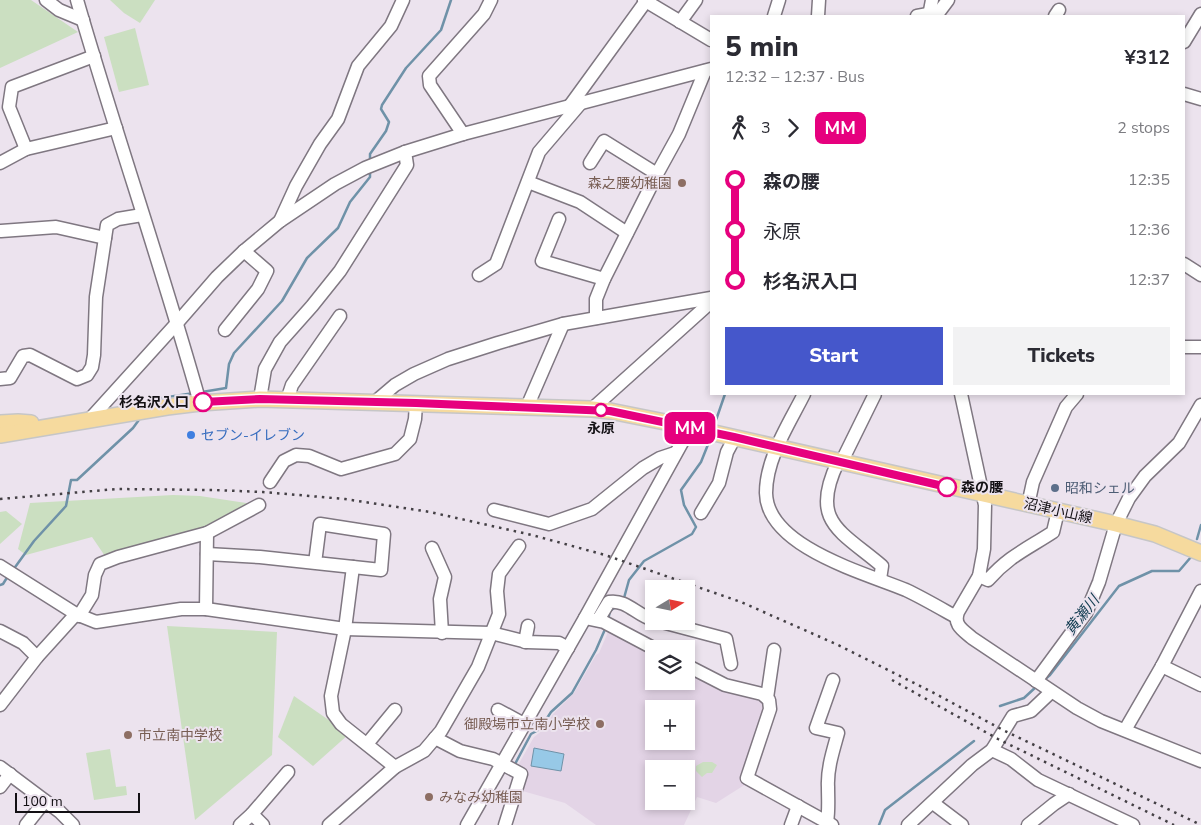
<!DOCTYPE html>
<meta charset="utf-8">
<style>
body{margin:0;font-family:"Nunito Sans","Noto Sans JP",sans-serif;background:#f2f2f3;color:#2b2b33;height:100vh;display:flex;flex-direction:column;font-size:19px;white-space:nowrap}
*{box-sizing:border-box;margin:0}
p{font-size:16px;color:#7c7c81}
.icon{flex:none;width:28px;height:28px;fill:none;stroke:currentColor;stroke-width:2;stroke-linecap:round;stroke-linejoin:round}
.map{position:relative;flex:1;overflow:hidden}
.drawer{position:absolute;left:710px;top:15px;width:475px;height:380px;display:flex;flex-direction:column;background:#fff;border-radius:0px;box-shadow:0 2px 8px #0003}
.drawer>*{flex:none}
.badge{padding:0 10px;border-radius:8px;font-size:18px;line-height:32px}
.needle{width:32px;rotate:80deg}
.tools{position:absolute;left:645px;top:580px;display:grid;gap:10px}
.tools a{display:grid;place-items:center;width:50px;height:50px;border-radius:0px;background:#fff;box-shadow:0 2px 8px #0003;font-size:25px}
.scale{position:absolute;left:15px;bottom:12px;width:125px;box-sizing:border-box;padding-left:5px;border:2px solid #131014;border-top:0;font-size:14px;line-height:18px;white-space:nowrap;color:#131014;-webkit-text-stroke:4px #ece3ee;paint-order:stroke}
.map>.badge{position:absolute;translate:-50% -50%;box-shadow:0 0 0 2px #fff}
.legs{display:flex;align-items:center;gap:8px;height:55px;padding:0 15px;font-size:16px}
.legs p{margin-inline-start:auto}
.overview{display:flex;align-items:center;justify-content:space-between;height:85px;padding:0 15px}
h1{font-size:28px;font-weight:800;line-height:38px}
.button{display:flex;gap:10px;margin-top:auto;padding:10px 15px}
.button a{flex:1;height:58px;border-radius:0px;background:#4557cb;color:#fff;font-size:20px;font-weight:800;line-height:58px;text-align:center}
.button a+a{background:#f2f2f3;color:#2b2b33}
ul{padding:0 15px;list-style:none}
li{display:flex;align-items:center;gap:18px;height:50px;font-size:19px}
li i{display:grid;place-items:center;width:8px;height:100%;margin:0 6px;background:currentColor}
li i::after{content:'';width:12px;height:12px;margin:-6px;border:4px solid;border-radius:50%;background:#fff}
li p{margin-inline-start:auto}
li:first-child i{background:linear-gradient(#0000 50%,currentColor 0)}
li:last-child i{background:linear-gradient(currentColor 50%,#0000 0)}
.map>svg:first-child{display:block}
.built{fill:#e3d4e6;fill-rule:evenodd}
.green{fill:#cbdfc1}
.water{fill:#97c9e7;stroke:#6f92a8}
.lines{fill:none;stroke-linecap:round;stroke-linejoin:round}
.stream{stroke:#6f92a8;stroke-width:2.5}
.minor-casing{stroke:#7f7781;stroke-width:15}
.major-casing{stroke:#c6c6c7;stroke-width:18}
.minor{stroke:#fff;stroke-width:12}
.major{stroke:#f6da9e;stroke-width:15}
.rail{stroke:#444045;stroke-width:2.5;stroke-dasharray:2.5 5;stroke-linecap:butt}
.line-1-casing{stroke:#fff;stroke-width:11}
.line-1{stroke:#e6007e;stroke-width:8}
.education-dot{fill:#8d6e63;stroke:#ece3ee;stroke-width:2}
.stop-1-dot{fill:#fff;stroke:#e6007e;stroke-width:2.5}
.shop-dot{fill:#3f7fe0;stroke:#ece3ee;stroke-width:2}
.service-dot{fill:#5c6f8a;stroke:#ece3ee;stroke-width:2}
.labels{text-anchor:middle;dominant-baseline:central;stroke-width:4;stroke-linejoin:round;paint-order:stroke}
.education-label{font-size:14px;fill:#785e54;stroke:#ece3ee;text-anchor:end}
.stop-label{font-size:14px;font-weight:bold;fill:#131014;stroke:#ece3ee;text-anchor:end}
.shop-label{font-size:14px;fill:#366cbe;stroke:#ece3ee;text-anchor:start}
.service-label{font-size:14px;fill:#4e5e75;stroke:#ece3ee;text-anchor:start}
.street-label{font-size:14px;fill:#131014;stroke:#ece3ee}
.water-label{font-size:15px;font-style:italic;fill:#113b50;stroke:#ece3ee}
</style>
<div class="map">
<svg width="1201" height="825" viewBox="0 0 1201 825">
<rect width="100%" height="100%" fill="#ece3ee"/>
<path class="built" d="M 614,631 L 654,653 L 654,681 L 686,681 L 686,670 L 758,698 L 765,706 L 746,784 L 716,803 L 697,797 L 684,825 L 596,825 L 565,803 L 519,790 L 517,767 L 534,737 L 543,730 L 553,714 L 574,693 L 596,655 L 599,653 L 608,632 ZM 654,709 L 686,709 L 686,741 L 654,741 ZM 654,769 L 686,769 L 686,801 L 654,801 Z"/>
<g class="green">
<polygon points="0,0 31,0 78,32 0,68"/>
<polygon points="110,0 155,0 140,23 124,13"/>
<polygon points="135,28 149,85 119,92 104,37"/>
<polygon points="173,495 200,496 259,505 209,530 107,559 92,537 26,555 18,549 30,503"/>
<polygon points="6,511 22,524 0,544 0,512"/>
<polygon points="167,626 277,632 272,755 195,820"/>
<polygon points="294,696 349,734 313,766 278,737"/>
<polygon points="110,749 116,787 126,786 127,795 94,800 86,753"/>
<polygon points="703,762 712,762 717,765 712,773 707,773 702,777 696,771 696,766"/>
</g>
<polygon class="water" points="534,748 564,754 561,771 531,766"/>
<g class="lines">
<g class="stream">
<polyline points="370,163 370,154 386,131 389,122 381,109 382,105 406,68 441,30 451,0"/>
<polyline points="202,392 226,388 229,364 234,353 282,301 307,258 338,228 350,202 370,177 370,171"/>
<polyline points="152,403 155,399 194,393"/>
<polyline points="715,423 725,394"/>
<polyline points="1197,539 1201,525"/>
<polyline points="13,570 34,541 66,506 71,480 77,480 133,428 141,417"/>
<polyline points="0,585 3,584 8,576"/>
<polyline points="624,598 629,580 644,561 692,534 696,527 684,505 681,490 701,462 709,442"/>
<polyline points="608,620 610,611 614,608"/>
<polyline points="1043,681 1050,675 1119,586 1152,571 1179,571 1191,557"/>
<polyline points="1000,706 1024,698 1037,686"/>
<polyline points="515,764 531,734 540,729 551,712 572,693 596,650 606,627"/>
<polyline points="879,825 885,810 974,741"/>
</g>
<g class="minor-casing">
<g id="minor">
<polyline points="46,0 59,10 83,20"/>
<path d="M 77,0 C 116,135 162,267 200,403"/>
<polyline points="644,0 711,40"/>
<polyline points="774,16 779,0"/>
<polyline points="818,16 819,0"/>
<polyline points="917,16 939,12 948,0"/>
<polyline points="929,16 932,0"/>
<polyline points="1055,16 1059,10"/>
<polyline points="680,22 696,0"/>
<polyline points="1184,42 1201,14"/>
<polyline points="1184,94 1201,99"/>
<polyline points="569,107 646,1"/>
<polyline points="463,134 430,85 429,76 484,14 491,0"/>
<polyline points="26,149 9,107 12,87 94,56"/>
<polyline points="0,163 26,149 116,128"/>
<polyline points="590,163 604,141 657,174"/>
<polyline points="528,182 580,202 627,233"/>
<polyline points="559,219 542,261 604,279"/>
<polyline points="280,221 296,186 320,144 338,119 358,66 391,26 403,0"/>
<polyline points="1,231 56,227 105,238"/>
<polyline points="1184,264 1201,275"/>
<polyline points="479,275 496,264 539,152 580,104"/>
<polyline points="596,318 596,299 604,279 657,174 679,134 705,71"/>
<polyline points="225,330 258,289 267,271 244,251"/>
<polyline points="1184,347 1201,347"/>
<polyline points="0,379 10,378 23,356 30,355 77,379 87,375 92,367 94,355 96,297 107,225 118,219 142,215"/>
<path d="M 804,394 C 789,424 766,458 766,493 C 767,547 865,573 906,590 C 923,598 940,608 956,617"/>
<path d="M 961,394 L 985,505 L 984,549 L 979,576 L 958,612 C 953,625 963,630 972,638 L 1077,708 L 1101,721 L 1201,761"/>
<polyline points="260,399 265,369 280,342 312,306 340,271 407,165 405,152"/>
<polyline points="287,400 292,385 340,316"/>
<polyline points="375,402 395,385 414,374 448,359 498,343 563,324 711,298"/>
<polyline points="527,407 563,324"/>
<polyline points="592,409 711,302"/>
<polyline points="90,419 177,323 217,277 244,251 280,221 335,184 365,168 405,152 463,134 711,69"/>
<path d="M 838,462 C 809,522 841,531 882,566 L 880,579"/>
<polyline points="841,463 875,394"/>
<polyline points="270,482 284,461 296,455 309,456 341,469 395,454 410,439 415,419 416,403"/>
<polyline points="1028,505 1033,482 1066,407 1077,394"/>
<polyline points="494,510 549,524 592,509 643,468 660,458 675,453"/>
<polyline points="701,513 719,483 727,452 735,437"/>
<polyline points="432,548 445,577 440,599 442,633"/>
<polyline points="207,554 260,557 381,570 384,534 320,524 315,563"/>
<polyline points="0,566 76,614 96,622 181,609 206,609 345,629 491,633 527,642 559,643 568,648"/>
<polyline points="353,567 345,629 331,696 333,713 341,724 395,767"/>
<path d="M 979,576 L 988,580 C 1009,556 1027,549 1053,532 L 1058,511"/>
<polyline points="206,609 207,533"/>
<polyline points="79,616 92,595 95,575 100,564 118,557 207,533 259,505"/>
<polyline points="585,618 604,622 655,649"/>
<path d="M 598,620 L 609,602 C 627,599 637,616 654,620"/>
<polyline points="658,621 726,639 731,664"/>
<polyline points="0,631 23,643 37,657"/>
<polyline points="525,642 528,626"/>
<polyline points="686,665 725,685 762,694 769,700 770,709 747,778 832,825"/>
<polyline points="1162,666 1201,685"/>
<polyline points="1036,681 1086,613 1099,582 1116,524 1129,498 1145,476 1179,443 1201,405"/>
<polyline points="767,698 774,650"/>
<polyline points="0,705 37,657 76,614"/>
<polyline points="498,710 524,724"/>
<polyline points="1125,730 1162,666 1201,591"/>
<polyline points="435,738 460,751 493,759 521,774 505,825"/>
<polyline points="367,744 395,710"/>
<polyline points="992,750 1011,759 1038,780 1133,825"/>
<polyline points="0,767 60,812 73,825"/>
<polyline points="0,787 10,774"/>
<polyline points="933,803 962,825"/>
<polyline points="252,814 263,825"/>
<path d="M 827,822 C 829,810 828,800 828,787 C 827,769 833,751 838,733 L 816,728 L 833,680"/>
<polyline points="26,825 45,801"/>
<polyline points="240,825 252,814 288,772"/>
<polyline points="329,825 395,767 424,751 441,731 478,667 499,614 497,591 499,574 519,546"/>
<polyline points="467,825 585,618 690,428"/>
<polyline points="791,825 798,806"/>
<polyline points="908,825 972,765 992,750 1013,716 1031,711 1051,692"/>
<polyline points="1028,825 1054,804 1069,794"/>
</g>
</g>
<g class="major-casing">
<g id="major">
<polyline points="0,423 18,422 31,423"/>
<polyline points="0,435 167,407 200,403 260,399 592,409 610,411 670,423 1116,524 1155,534 1201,553"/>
</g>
</g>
<use href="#minor" class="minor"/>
<use href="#major" class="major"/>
<g class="rail">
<polyline points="0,499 117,489 214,490 263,492 345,499 430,512 532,535 605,555 741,602 836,644 932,692 1003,730 1201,825"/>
<polyline points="892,680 998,739 1174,825"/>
</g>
</g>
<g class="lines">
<g class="line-1-casing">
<polyline id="line-1" points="203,402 260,399 416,403 610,411 734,437 947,487"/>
</g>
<use href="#line-1" class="line-1"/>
</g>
<g class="education-dot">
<circle cx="682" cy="183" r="5"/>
<circle cx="600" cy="724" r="5"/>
<circle cx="128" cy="735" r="5"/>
<circle cx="429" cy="797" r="5"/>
</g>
<g class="stop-1-dot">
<circle cx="203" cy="402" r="9"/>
<circle cx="601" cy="410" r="6"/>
<circle cx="947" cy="487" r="9"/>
</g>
<circle class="shop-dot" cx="191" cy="435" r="5"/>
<circle class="service-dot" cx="1055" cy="488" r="5"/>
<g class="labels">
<g class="education-label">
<text x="672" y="183">森之腰幼稚園</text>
<text x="590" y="724">御殿場市立南小学校</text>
<text x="138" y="735" text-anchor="start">市立南中学校</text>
<text x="439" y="797" text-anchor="start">みなみ幼稚園</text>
</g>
<g class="stop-label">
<text x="189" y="402">杉名沢入口</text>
<text x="601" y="428" text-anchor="middle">永原</text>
<text x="961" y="487" text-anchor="start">森の腰</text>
</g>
<g class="shop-label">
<text x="201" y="435">セブン-イレブン</text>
</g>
<g class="service-label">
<text x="1065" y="488">昭和シェル</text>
</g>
<g class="street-label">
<text transform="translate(1058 511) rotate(13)">沼津小山線</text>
</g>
<g class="water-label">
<text transform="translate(1082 615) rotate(-52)">黄瀬川</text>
</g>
</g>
</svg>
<div class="tools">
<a><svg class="needle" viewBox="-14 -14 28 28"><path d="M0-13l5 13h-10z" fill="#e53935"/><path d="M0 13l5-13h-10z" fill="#7c7c81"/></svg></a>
<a><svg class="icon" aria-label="layers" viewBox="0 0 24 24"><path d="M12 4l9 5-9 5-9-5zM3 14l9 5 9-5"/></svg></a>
<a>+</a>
<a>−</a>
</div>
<div class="scale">100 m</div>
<b class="badge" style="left:690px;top:428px;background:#e6007e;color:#fff">MM</b>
<section class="drawer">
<div class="overview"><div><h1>5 min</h1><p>12:32 – 12:37 · Bus</p></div><b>¥312</b></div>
<div class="legs"><svg class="icon" aria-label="walk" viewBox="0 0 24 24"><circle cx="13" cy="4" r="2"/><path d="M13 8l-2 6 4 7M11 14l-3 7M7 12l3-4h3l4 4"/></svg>3<svg class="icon" aria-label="forward" viewBox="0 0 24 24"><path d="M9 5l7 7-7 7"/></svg><b class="badge" style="background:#e6007e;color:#fff">MM</b><p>2 stops</p></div>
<ul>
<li><i style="color:#e6007e"></i><b>森の腰</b><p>12:35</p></li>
<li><i style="color:#e6007e"></i><span>永原</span><p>12:36</p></li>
<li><i style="color:#e6007e"></i><b>杉名沢入口</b><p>12:37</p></li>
</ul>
<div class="button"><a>Start</a><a>Tickets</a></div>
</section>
</div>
